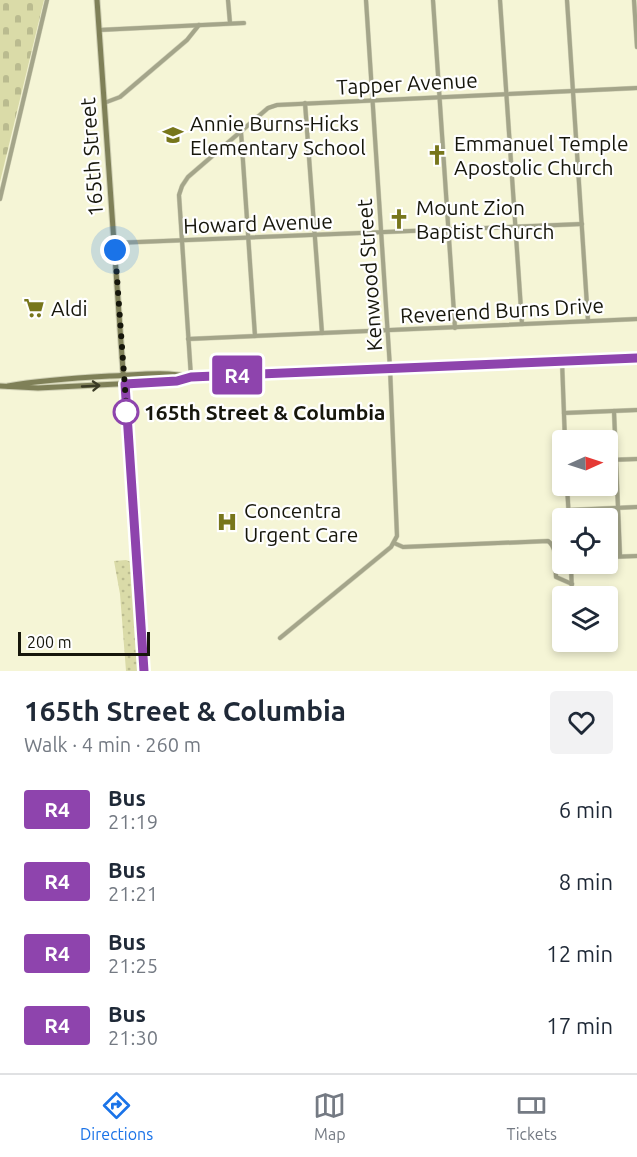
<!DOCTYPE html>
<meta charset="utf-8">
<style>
body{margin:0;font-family:Ubuntu,sans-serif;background:#f2f2f3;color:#1f2937;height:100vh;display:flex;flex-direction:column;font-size:22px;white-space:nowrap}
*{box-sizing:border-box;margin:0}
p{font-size:20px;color:#747a83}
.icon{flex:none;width:33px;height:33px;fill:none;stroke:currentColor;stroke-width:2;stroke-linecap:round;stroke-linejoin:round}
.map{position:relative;height:671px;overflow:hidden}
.panel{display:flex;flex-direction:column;background:#fff;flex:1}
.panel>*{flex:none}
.badge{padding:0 12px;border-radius:4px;font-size:21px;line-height:39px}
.needle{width:39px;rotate:87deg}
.buttons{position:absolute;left:552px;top:430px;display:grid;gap:12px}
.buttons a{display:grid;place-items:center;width:66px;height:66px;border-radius:6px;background:#fff;box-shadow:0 3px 9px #0003;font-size:30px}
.scale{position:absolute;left:18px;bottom:15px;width:132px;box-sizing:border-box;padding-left:6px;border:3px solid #16160b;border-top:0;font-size:16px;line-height:21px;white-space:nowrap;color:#16160b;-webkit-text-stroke:4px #fff;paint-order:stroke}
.you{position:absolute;width:30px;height:30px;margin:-15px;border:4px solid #fff;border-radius:50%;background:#1a73e8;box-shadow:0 0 0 9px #1a73e833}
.map>.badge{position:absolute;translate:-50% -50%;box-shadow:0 0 0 3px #fff}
.round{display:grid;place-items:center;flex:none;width:63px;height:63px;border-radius:6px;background:#f2f2f3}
.overview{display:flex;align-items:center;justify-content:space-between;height:102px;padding:0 24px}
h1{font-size:28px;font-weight:700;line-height:45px}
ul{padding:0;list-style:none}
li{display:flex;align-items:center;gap:18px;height:72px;padding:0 24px}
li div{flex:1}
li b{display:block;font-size:22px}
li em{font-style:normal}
li .badge{min-width:66px;font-weight:700;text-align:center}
.tabs{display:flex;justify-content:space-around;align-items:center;height:84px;border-top:2px solid #e0e1e3;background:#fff;font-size:16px;color:#747a83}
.tabs a{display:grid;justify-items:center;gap:3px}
.tabs .on{color:#1a73e8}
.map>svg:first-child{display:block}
.grass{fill:url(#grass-dots)}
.cemetery{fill:url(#cemetery-stones)}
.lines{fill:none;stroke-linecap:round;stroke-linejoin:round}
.street-casing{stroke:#d1d1b6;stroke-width:5}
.secondary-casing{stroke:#d1d1b6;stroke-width:7}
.street{stroke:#a4a58a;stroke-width:4}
.secondary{stroke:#7f8058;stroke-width:5}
.oneway{stroke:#3b3b26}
.line-casing{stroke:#fff;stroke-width:14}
.line{stroke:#8e44ad;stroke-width:9}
.walk{stroke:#16160b;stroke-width:6;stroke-dasharray:0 10.8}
.stop-dot{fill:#fff;stroke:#8e44ad;stroke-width:3}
.labels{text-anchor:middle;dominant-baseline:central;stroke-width:4.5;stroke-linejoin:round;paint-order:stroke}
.street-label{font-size:21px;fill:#16160b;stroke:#fff}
.poi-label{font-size:21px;fill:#16160b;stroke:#fff;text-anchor:start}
.stop-label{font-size:21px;font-weight:bold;fill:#16160b;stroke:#fff;text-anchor:start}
</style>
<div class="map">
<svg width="637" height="671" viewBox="0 0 637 671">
<defs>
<pattern id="grass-dots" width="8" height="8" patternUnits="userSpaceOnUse" patternTransform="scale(1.5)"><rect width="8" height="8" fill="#dadba8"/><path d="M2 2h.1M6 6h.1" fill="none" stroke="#babb8f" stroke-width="1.8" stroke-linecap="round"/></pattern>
<pattern id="cemetery-stones" width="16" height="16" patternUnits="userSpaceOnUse" patternTransform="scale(1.5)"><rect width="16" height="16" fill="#dadba8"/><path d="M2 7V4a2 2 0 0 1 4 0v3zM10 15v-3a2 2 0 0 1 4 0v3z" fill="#babb8f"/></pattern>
</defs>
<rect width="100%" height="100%" fill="#f5f5d6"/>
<polygon class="grass" points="126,560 131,562 139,671 126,671 120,594 114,561"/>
<polygon class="cemetery" points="0,0 44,0 0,182"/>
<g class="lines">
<g class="street-casing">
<g id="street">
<polyline points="228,0 230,23"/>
<polyline points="433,0 455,328"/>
<polyline points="500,0 522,324"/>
<polyline points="567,0 588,321"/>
<polyline points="634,0 637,47"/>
<polyline points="99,30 244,23"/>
<polyline points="104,103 120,97 187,40 199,25"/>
<polyline points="305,103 322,333"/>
<polyline points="241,132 255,336"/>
<polyline points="0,199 47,0"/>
<polyline points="114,243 582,224"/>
<polyline points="188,339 637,319"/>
<polyline points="562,361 565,441"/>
<polyline points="191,377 179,195 182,186 188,177 268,108 277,105 637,88"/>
<polyline points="614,411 620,556"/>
<polyline points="564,413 637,410"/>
<polyline points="608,460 637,459"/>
<polyline points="567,486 569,519"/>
<polyline points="569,510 637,507"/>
<path d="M 394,543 L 403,547 L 548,541 C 558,548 555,565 556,577 L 572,584"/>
<polyline points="608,557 637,556"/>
<polyline points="571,564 572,597"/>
<polyline points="280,638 391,547 397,536 390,368 366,0"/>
</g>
</g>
<g class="secondary-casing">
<g id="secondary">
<polyline points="97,0 144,671"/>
<polyline points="0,386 38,388 177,381 189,377"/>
<path d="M 8,386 C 42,380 77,378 111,376 C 137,375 165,371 191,377 L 637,358"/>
</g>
</g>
<use href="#street" class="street"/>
<use href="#secondary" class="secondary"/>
</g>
<defs><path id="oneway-shaft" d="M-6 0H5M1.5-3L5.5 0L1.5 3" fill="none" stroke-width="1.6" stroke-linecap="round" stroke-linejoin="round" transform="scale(1.5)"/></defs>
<use class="oneway" href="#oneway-shaft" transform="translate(91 386) rotate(-3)"/>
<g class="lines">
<g class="line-casing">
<polyline id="line" points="144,671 125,384 177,381 191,377 637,358"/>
</g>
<use href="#line" class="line"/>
<polyline class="walk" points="115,250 127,416 126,412"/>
</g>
<defs>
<g id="school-bare" transform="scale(1.62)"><path d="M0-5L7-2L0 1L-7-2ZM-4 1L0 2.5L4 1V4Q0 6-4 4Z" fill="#77761b" stroke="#fff" stroke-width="2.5" paint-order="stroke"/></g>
<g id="church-bare" transform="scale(1.62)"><path d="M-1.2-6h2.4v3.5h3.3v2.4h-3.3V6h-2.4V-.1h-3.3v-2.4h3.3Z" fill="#77761b" stroke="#fff" stroke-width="2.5" paint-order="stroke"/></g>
<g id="supermarket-bare" transform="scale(1.62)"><path d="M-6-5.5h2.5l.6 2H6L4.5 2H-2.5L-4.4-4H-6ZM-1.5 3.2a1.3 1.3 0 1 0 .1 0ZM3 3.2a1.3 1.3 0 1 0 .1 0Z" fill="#77761b" stroke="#fff" stroke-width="2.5" paint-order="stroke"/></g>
<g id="hospital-bare" transform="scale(1.62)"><path d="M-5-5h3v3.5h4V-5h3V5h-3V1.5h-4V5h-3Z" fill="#77761b" stroke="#fff" stroke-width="2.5" paint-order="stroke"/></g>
</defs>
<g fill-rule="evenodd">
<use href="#school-bare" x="173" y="135"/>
<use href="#church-bare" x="437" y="155"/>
<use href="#church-bare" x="399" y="219"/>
<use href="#supermarket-bare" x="34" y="308"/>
<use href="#hospital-bare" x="227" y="522"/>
</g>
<circle class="stop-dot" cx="126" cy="412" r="12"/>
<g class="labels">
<g class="street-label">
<text transform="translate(407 83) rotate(-3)">Tapper Avenue</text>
<text transform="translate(91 157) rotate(-94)">165th Street</text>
<text transform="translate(258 223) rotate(-2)">Howard Avenue</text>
<text transform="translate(369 275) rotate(-94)">Kenwood Street</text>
<text transform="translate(502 310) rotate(-3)">Reverend Burns Drive</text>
</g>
<g class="poi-label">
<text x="190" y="123">Annie Burns-Hicks<tspan x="190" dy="24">Elementary School</tspan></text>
<text x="454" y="143">Emmanuel Temple<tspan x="454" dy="24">Apostolic Church</tspan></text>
<text x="416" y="207">Mount Zion<tspan x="416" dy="24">Baptist Church</tspan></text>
<text x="51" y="308">Aldi</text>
<text x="244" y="510">Concentra<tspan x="244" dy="24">Urgent Care</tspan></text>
</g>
<g class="stop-label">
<text x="144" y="412">165th Street &amp; Columbia</text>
</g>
</g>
</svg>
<div class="buttons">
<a><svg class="needle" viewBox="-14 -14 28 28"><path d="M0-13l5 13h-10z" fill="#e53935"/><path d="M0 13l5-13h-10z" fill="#747a83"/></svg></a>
<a><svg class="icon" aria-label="locate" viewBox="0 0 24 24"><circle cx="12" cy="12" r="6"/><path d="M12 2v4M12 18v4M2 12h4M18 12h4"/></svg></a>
<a><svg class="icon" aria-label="layers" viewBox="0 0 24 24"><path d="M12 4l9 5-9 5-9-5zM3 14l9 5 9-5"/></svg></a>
</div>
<div class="scale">200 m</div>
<div class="you" style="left:115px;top:250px"></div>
<b class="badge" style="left:237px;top:375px;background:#8e44ad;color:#fff">R4</b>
</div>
<section class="panel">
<div class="overview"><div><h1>165th Street &amp; Columbia</h1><p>Walk · 4 min · 260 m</p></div><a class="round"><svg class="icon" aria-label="heart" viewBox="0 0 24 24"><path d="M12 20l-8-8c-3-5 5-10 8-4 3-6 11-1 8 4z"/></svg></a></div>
<ul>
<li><span class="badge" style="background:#8e44ad;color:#fff">R4</span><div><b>Bus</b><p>21:19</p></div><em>6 min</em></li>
<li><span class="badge" style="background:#8e44ad;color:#fff">R4</span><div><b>Bus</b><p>21:21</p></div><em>8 min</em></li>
<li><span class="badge" style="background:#8e44ad;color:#fff">R4</span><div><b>Bus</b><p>21:25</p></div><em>12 min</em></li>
<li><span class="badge" style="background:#8e44ad;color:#fff">R4</span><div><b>Bus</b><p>21:30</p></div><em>17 min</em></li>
</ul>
</section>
<nav class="tabs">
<a class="on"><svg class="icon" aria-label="directions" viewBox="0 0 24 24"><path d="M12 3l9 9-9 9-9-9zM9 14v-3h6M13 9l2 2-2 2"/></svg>Directions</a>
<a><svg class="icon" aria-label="map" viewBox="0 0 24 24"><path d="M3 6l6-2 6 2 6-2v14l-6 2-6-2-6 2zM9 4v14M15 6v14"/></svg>Map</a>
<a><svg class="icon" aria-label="tickets" viewBox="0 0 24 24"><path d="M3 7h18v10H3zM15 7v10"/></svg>Tickets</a>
</nav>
